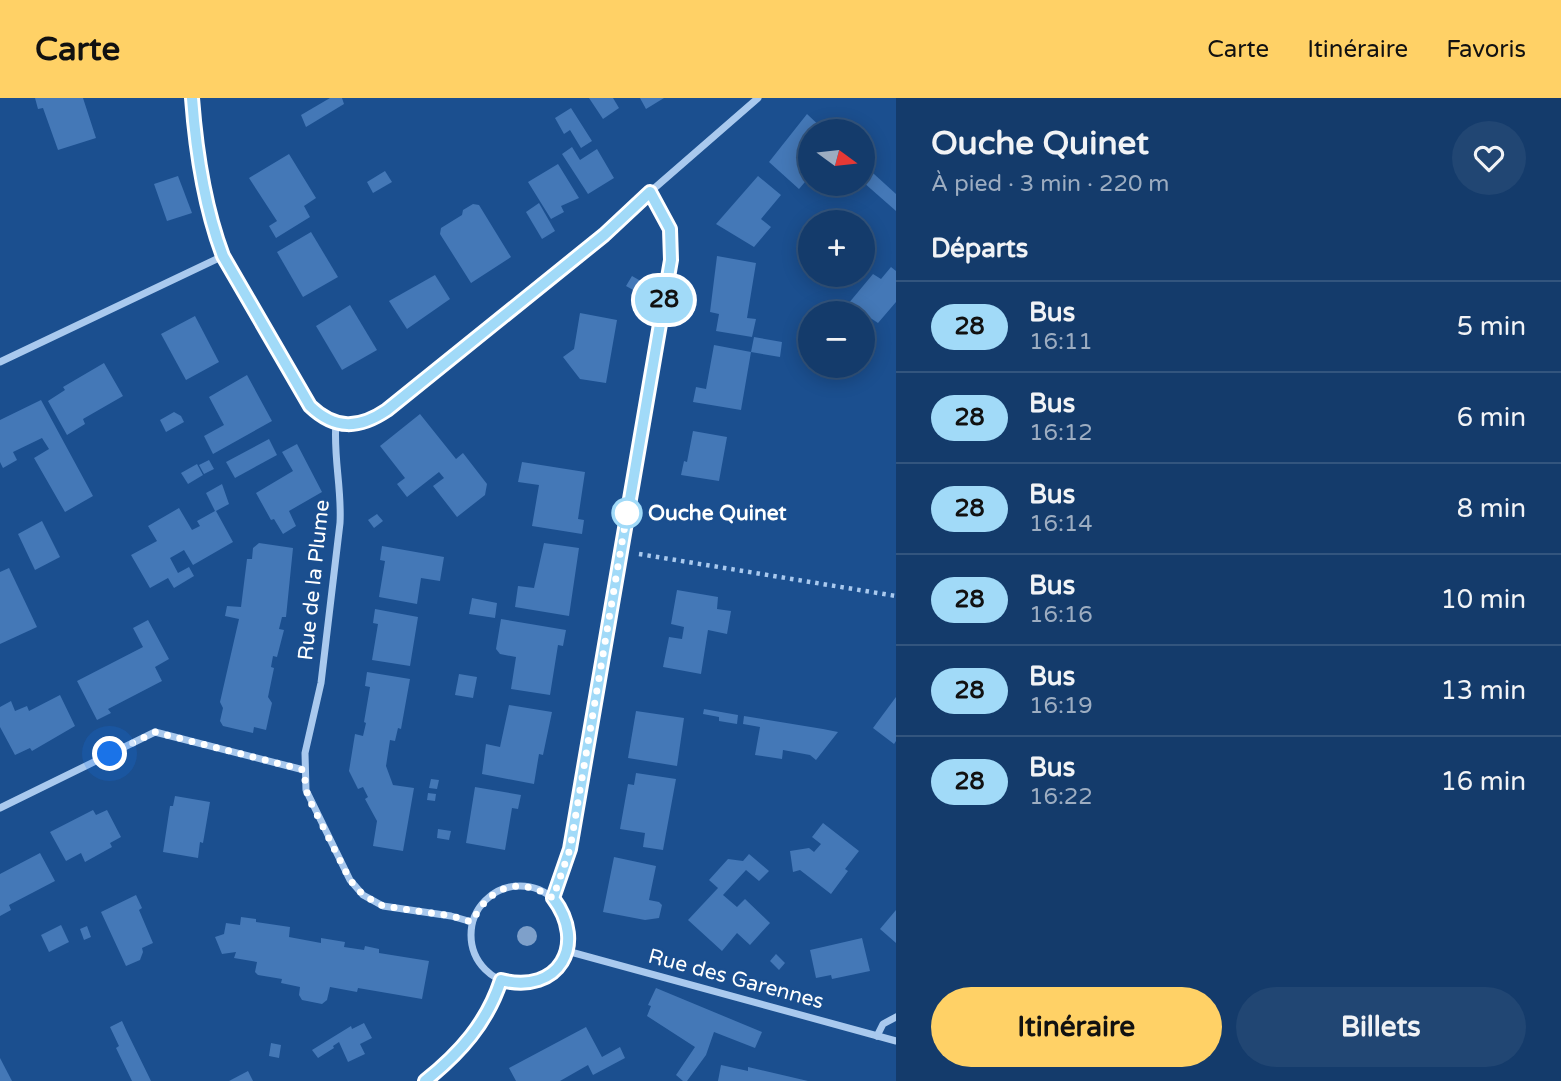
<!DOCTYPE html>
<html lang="fr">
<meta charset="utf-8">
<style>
body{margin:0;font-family:"Varela Round",sans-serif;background:#214673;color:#f1f3f6;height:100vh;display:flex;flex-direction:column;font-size:26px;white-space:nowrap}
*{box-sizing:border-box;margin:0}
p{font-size:23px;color:#9dadc1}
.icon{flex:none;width:38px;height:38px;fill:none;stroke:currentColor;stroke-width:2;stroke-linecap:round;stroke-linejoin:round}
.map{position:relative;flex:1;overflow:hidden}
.sheet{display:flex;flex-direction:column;background:#143b6b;width:665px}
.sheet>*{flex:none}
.badge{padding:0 14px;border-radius:23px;font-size:24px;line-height:46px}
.needle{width:46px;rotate:105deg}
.fabs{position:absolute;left:798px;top:21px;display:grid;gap:14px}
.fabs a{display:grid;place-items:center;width:77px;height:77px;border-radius:50%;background:#143b6b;box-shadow:0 4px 18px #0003,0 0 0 2px #33557e;font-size:35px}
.you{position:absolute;width:35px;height:35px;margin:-18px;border:5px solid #fff;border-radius:50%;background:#1a73e8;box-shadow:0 0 0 10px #1a73e833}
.map>.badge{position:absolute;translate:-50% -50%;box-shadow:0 0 0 4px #fff}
h2{padding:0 35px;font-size:26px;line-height:63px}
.round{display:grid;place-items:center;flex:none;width:74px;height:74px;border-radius:37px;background:#214673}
.summary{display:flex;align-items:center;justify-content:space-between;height:119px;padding:0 35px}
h1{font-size:33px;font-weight:800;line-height:52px}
.action{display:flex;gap:14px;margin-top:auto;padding:14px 35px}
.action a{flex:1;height:80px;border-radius:42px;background:#ffd166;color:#111;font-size:28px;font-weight:800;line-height:80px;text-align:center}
.action a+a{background:#214673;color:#f1f3f6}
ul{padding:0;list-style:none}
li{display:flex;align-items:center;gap:21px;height:91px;padding:0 35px;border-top:2px solid #33557e}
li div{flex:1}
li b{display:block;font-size:26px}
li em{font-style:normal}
li .badge{min-width:77px;font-weight:700;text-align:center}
header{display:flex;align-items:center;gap:42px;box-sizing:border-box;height:98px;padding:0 35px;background:#ffd166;color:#111}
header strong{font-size:33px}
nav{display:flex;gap:38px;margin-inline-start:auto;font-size:24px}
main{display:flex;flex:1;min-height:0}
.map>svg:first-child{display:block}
.building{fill:#4478b7}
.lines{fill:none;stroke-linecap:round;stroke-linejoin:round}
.path{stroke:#a9c9ee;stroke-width:4.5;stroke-dasharray:3.5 5;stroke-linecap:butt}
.street{stroke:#a9c9ee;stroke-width:7}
.tree{fill:#7ea0ca}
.line-casing{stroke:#fff;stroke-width:16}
.line{stroke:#a1daf8;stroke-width:10}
.walk{stroke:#fff;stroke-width:7;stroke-dasharray:0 12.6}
.stop-dot{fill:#fff;stroke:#a1daf8;stroke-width:3.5}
.labels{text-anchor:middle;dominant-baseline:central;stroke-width:5;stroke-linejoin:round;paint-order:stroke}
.stop-label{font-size:21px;font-weight:bold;fill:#fff;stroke:#1b4f8f;text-anchor:start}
.street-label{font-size:21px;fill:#fff;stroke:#1b4f8f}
</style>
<header>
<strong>Carte</strong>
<nav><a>Carte</a><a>Itinéraire</a><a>Favoris</a></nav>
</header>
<main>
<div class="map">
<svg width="896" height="983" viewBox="0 0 896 983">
<rect width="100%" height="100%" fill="#1b4f8f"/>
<g class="building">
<polygon points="35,0 83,0 96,40 58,52 43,10 38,11"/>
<polygon points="330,0 342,0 344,6 306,29 301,17"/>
<polygon points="589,0 613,0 619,10 603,21"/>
<polygon points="640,0 664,0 646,11"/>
<polygon points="571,10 592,43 581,50 570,32 564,36 555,20"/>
<polygon points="807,16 825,33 810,33 810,78 799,91 769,64"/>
<polygon points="572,49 580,62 597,51 614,80 588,96 562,56"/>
<polygon points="289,56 316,100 304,108 310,119 276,140 269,128 277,123 249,80"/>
<polygon points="558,66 579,100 561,108 564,114 551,121 528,84"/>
<polygon points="863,66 896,96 896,113 863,84"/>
<polygon points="385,73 392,84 373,95 367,84"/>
<polygon points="178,78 192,115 167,123 154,86"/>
<polygon points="758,78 781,97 761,121 771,129 754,149 716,126"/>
<polygon points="539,105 555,133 542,141 526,114"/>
<polygon points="473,106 479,107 511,159 471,185 440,136 441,130 462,117 463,112"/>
<polygon points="311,134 338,179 303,199 277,154"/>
<polygon points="717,158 756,165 747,220 756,221 752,239 716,233 719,216 710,214"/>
<polygon points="891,169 896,173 896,204 878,225 866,217 863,228 863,215 852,215 853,210 848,206 873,176 881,181"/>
<polygon points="435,177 450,201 407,231 389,203"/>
<polygon points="632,178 646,186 644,198 626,188"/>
<polygon points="350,207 377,252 342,272 316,228"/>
<polygon points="580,215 617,222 606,285 580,281 563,259 574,251"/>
<polygon points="195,218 219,264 186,282 161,236"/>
<polygon points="754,239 782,244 780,259 751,254 741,312 693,304 696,289 706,291 714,247 751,254"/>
<polygon points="104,265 123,298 83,321 85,326 67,337 48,303 65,292 63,289"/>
<polygon points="247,277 272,323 213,356 204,338 224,327 209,299"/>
<polygon points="41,302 93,398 65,414 34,360 49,351 42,340 13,354 17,362 3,370 0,364 0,322"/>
<polygon points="174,314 181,318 184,324 166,334 160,322"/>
<polygon points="420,316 456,361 463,355 487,386 485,397 457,419 433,388 444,380 439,374 407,399 397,386 405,380 380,348"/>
<polygon points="693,333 727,339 719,383 681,377 684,363 687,364"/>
<polygon points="269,341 277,357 235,380 226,364"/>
<polygon points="297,346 322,394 289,413 296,428 283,436 274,421 271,422 256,395 293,373 282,354"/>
<polygon points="209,362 214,371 204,376 199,367"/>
<polygon points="522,364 585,374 578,421 584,422 582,436 532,428 539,387 518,384"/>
<polygon points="197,366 203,377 188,386 181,375"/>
<polygon points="222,386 229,406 216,413 233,444 193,467 184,452 170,460 178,475 189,469 194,478 174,490 168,480 150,490 131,457 157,443 148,428 179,410 192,432 200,428 197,423 215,413 206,395"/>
<polygon points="377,416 383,423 374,430 368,422"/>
<polygon points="42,423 60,459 35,472 18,436"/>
<polygon points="259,445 293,450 286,519 282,519 279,531 284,532 277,559 273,558 271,569 274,570 268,599 272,605 266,632 254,629 253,635 223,628 220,623 223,610 220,604 239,521 225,518 227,508 241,509 247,461 252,461 253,450"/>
<polygon points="544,445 579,450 569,518 515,509 518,488 534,490"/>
<polygon points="382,448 444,459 440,483 421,480 417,506 379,499 385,463 380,462"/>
<polygon points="9,470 37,529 0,546 0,474"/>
<polygon points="677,492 718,499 717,511 731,513 727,536 708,532 701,576 663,569 669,539 682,541 684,529 671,526"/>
<polygon points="472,500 497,505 495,520 469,516"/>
<polygon points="375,511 418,519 410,568 372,562 378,526 373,525"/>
<polygon points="501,521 566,532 563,548 558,547 550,597 511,591 516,559 500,556 496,551"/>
<polygon points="148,522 169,561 155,569 162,583 108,611 111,615 97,622 77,583 143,549 133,530"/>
<polygon points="367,574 410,581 401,631 398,630 395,643 390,642 386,668 393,687 414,690 403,753 373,748 377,723 365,701 368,699 363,689 358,691 349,673 355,636 363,638 366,625 364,624 370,589 365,588"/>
<polygon points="459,576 477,579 473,600 455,597"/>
<polygon points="60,597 75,628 32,653 30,650 15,657 0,629 0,609 11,603 15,613 27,608 29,613"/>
<polygon points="896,599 896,643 894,646 873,630"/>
<polygon points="509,607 552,614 543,657 539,656 534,686 482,676 486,646 500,649"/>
<polygon points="704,611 738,617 737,626 719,623 719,619 703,616"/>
<polygon points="636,613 684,620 677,668 628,660"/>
<polygon points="744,618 823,631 838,634 816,662 810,657 783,652 782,661 755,657 760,629 743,626"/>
<polygon points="636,675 676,681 663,752 643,749 645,735 620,731 628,686 634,687"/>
<polygon points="431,681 439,682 437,691 429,690"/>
<polygon points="475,689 521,697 518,711 512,710 505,752 466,745"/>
<polygon points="428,695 436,696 435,703 427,702"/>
<polygon points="175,698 210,704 203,745 200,744 198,760 163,754 170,708 173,708"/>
<polygon points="93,712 96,717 107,712 121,739 110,745 112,749 85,764 81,755 66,763 50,734"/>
<polygon points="823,725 859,753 845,771 848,773 831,796 800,772 793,774 790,753 809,750 814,754 821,746 812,739"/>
<polygon points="438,731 451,733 449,742 437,740"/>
<polygon points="40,755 55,783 9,807 11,812 0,818 0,776"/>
<polygon points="749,756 769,773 759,783 746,772 723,797 737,809 745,801 770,825 750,847 737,835 722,853 688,822 718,790 709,782 728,761 743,763"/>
<polygon points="614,759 656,768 649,802 659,804 662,807 659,820 645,822 603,814"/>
<polygon points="136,797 142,810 139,812 153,845 142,850 143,854 140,862 126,868 101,814"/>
<polygon points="896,812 896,845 880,831"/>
<polygon points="241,819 256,821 256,824 290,829 289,839 321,845 321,840 345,844 344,849 364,852 365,848 379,851 379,855 429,863 422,901 358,890 357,894 330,889 327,902 322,906 302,902 299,897 300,889 281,885 282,881 258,877 255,874 257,864 234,860 236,854 222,856 215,839 224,836 226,825 240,827"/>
<polygon points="61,827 69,844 49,854 41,837"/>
<polygon points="87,828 91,839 84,842 80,831"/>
<polygon points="862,840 870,873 832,881 831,877 816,880 810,852"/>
<polygon points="776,856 785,865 779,872 770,863"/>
<polygon points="656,890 762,934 755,950 714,934 706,957 687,983 683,983 676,977 695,949 647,918 651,908 648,907"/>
<polygon points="122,923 127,934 151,983 132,983 116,950 119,948 110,929"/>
<polygon points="364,925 372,940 360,946 365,956 348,964 339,944 333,948 334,950 318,960 312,952 351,928 352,931"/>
<polygon points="586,929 602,959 620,949 625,960 593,977 588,967 560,983 516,983 509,970"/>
<polygon points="271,945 281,947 279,960 269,958"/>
<polygon points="0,960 12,983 0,983"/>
<polygon points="721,967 748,973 748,969 808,983 718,983"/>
<polygon points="248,973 253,983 229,983"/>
</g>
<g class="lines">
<polyline class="path" points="639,456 896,498"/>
<g class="street">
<path d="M 192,0 C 197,53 204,108 223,158 L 310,308 C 335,332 359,331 387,312 L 604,137 L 650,94 L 758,0"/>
<polyline points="0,264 223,158"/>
<path d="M 336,324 C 333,358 342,391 340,425 L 321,585 L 305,655 L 306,692 L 350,782 L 363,797 L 383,808 L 451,818 L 472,824"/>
<polyline points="0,710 155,634 304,672"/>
<circle cx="520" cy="837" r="49"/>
<polyline points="553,800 570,751 671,162 670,131 650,94"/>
<polyline points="567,853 896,943"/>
<polyline points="877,938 883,926 896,919"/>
<path d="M 425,983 C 460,955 486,926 501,882"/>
</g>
</g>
<circle class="tree" cx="527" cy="838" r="10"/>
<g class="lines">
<g class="line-casing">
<path id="line" d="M 192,0 C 196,53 204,108 223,158 L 310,308 C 335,332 359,331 387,312 L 604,137 L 650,94 L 670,131 L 671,162 L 570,751 L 553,800 C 588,846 559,897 501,882 C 487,925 460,955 425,983"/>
</g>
<use href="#line" class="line"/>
<path class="walk" d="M 110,656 L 155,634 L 304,672 L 306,692 L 311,705 L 350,782 L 363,797 L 383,808 L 452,818 L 472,824 C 490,787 519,778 553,800 L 570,751 L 627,415"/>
</g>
<circle class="stop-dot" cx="627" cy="415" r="14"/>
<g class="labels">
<g class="stop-label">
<text x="648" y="415">Ouche Quinet</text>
</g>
<g class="street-label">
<text transform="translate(314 482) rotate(-84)">Rue de la Plume</text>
<text transform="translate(736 881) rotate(15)">Rue des Garennes</text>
</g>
</g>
</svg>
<div class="fabs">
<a><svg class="needle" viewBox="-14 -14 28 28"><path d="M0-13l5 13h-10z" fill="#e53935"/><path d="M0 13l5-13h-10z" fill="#9dadc1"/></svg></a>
<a>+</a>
<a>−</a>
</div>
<div class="you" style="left:110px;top:656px"></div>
<b class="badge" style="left:664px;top:202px;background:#a1daf8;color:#111">28</b>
</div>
<section class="sheet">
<div class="summary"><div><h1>Ouche Quinet</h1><p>À pied · 3 min · 220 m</p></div><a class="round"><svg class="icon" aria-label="heart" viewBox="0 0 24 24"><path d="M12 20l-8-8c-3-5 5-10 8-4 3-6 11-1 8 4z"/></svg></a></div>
<h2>Départs</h2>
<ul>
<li><span class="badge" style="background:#a1daf8;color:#111">28</span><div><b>Bus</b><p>16:11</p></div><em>5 min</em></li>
<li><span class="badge" style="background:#a1daf8;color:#111">28</span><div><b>Bus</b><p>16:12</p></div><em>6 min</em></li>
<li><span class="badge" style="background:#a1daf8;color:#111">28</span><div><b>Bus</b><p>16:14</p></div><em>8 min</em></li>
<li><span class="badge" style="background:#a1daf8;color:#111">28</span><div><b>Bus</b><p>16:16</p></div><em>10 min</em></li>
<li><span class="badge" style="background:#a1daf8;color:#111">28</span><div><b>Bus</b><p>16:19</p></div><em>13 min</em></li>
<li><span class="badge" style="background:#a1daf8;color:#111">28</span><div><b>Bus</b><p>16:22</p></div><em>16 min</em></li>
</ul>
<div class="action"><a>Itinéraire</a><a>Billets</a></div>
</section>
</main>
